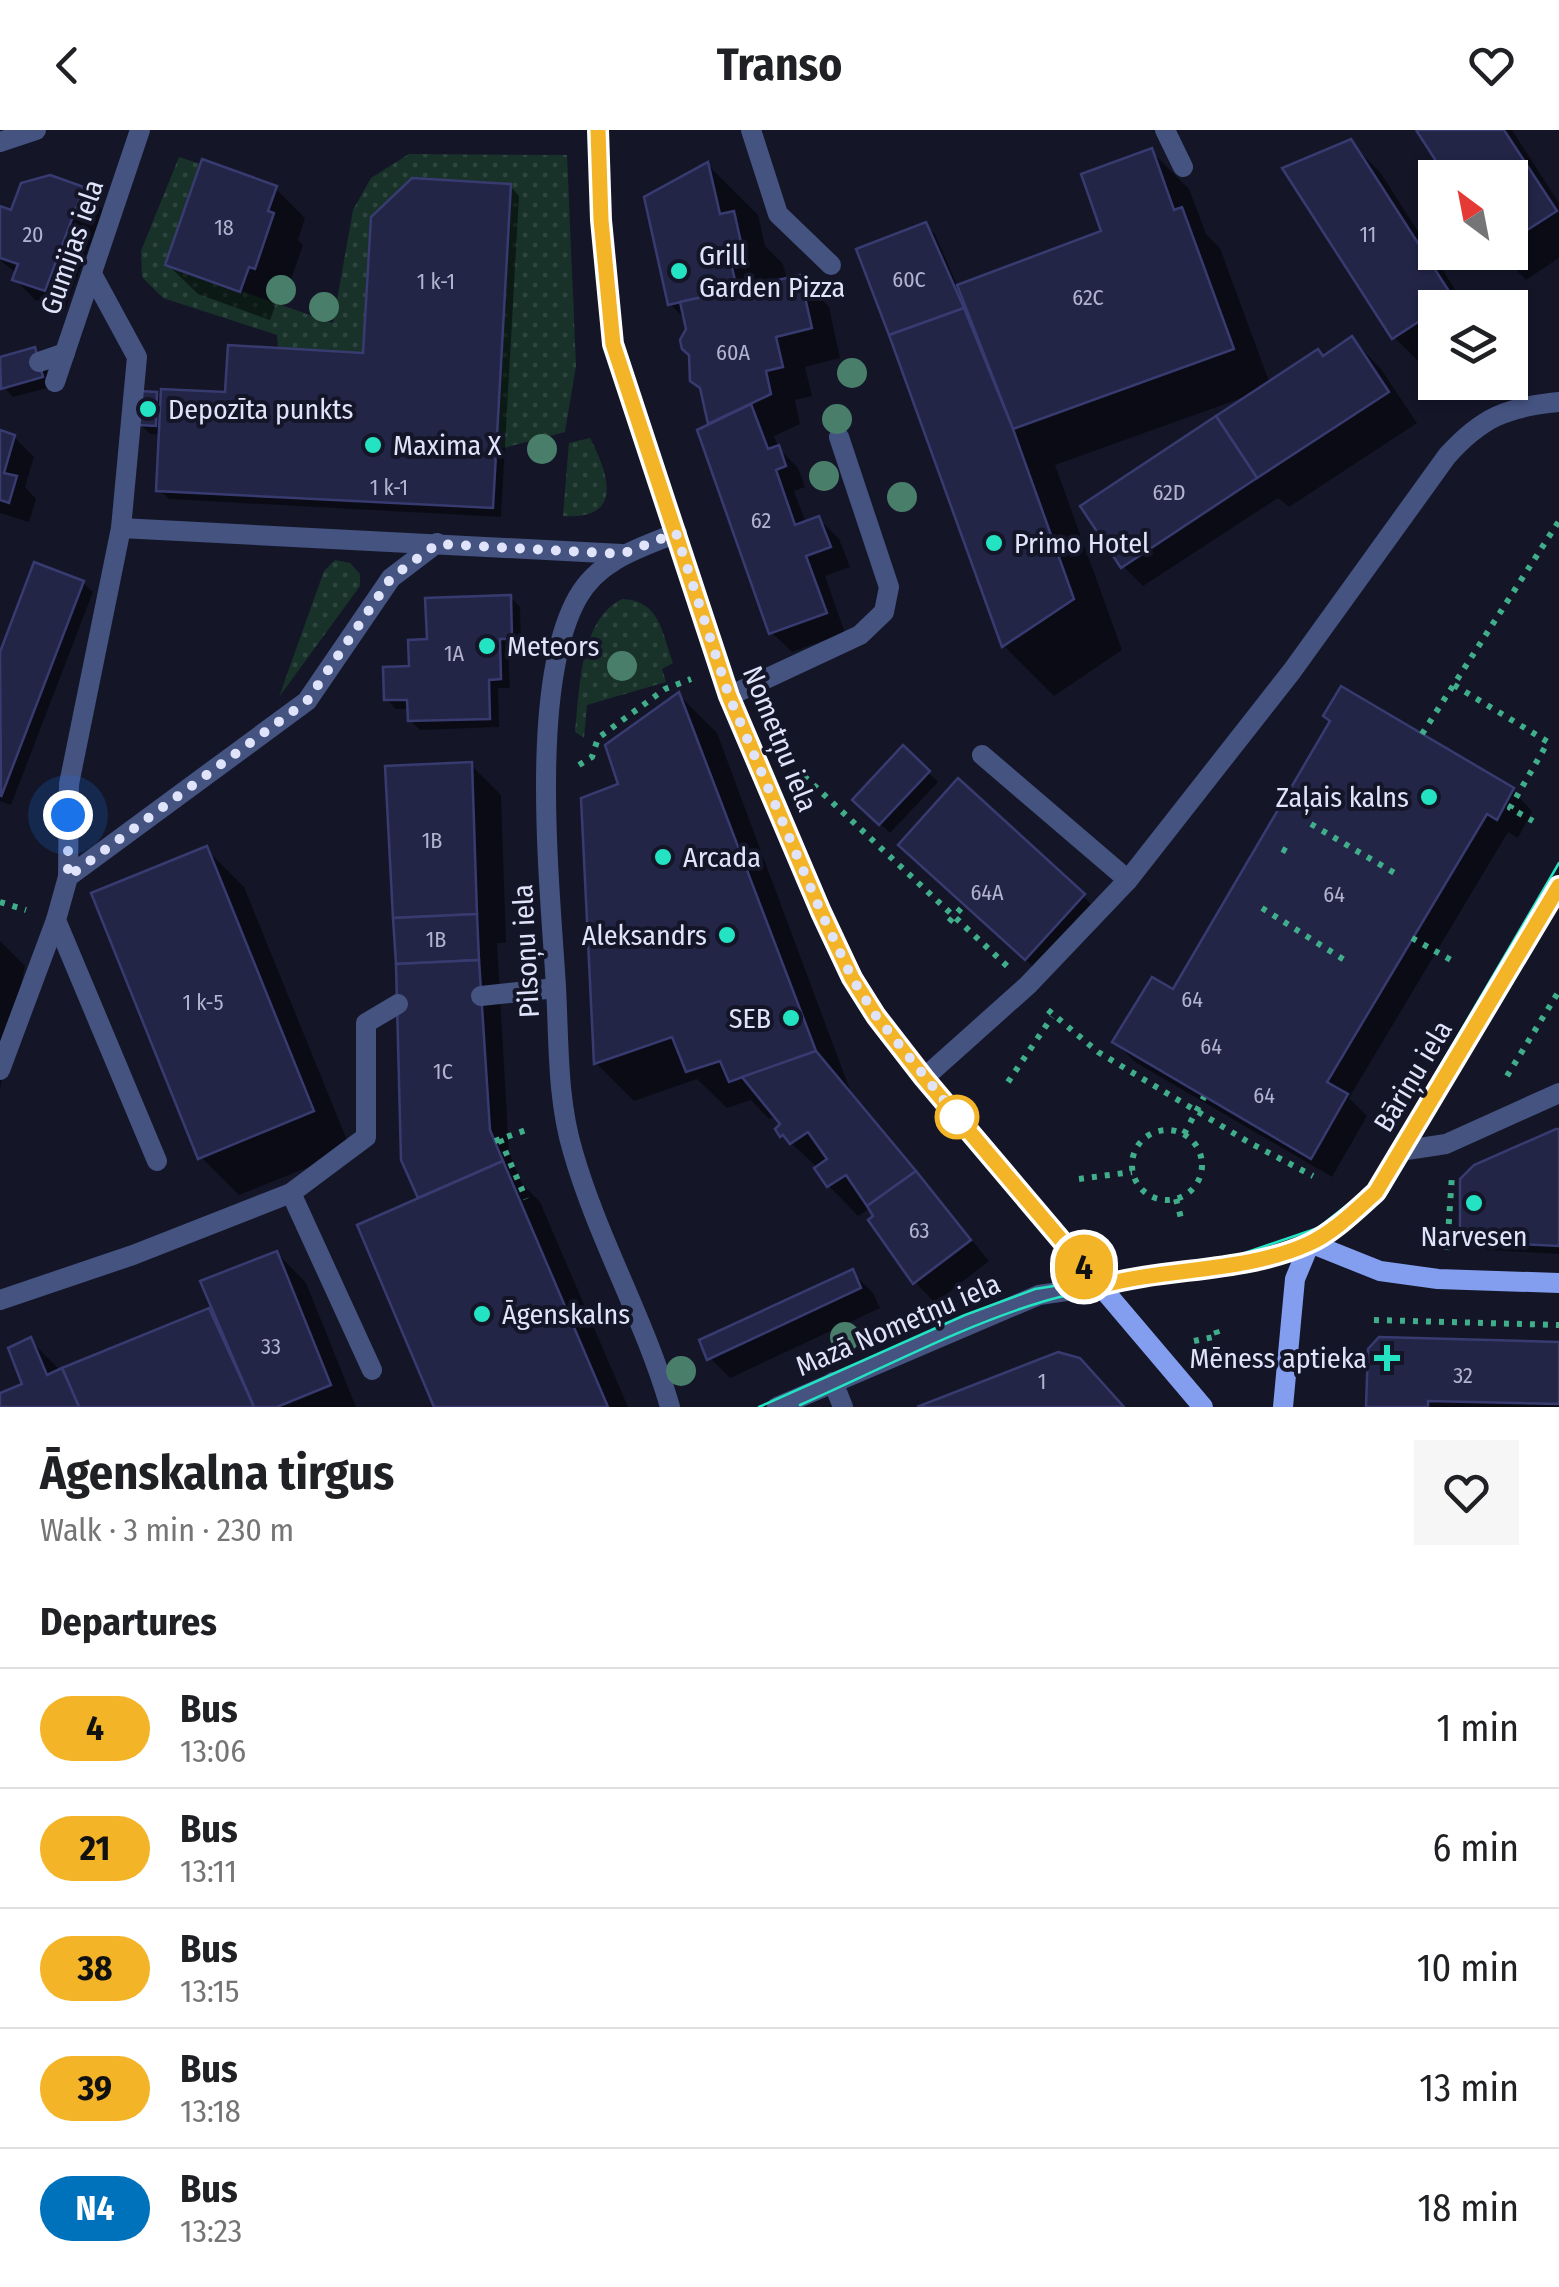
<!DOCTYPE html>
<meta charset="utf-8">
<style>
body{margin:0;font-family:"Fira Sans Condensed",sans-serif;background:#f6f6f6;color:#202124;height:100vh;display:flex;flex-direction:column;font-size:38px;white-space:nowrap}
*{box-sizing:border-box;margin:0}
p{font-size:32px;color:#757577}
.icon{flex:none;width:55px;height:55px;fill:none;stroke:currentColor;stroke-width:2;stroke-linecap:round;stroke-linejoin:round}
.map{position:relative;height:1277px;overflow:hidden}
.panel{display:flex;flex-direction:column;background:#fff;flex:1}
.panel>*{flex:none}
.badge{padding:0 20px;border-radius:32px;font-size:35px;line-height:65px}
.needle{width:65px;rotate:328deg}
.buttons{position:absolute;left:1418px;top:30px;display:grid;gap:20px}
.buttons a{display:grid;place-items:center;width:110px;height:110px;border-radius:0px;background:#fff;box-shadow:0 2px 8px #0004;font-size:50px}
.you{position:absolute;width:50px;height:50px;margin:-25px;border:8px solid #fff;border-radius:50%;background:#1a73e8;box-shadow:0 0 0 15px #1a73e833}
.map>.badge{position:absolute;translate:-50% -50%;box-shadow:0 0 0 5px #fff}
h2{padding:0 40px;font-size:38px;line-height:90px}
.round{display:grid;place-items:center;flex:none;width:105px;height:105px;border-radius:0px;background:#f6f6f6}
.summary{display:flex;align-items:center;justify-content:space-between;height:170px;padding:0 40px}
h1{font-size:48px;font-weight:700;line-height:75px}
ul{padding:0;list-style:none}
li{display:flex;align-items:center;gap:30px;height:120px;padding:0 40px;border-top:2px solid #e0e0e0}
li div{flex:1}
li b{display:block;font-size:38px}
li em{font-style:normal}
li .badge{min-width:110px;font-weight:700;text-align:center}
header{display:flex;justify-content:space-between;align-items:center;height:130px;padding:0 40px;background:#fff;font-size:45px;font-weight:700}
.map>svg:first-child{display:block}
.grass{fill:url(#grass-dots)}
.shadow{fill:#0007}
.building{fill:#232547;stroke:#383b70;stroke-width:2.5}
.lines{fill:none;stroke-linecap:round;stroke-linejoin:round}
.path{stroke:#41ae8b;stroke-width:6;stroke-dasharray:5 8;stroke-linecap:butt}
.lane{stroke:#455381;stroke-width:20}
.street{stroke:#455381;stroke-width:20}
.secondary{stroke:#839def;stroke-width:20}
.tram{stroke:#24e3c3;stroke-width:2.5}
.tree{fill:#497e6b}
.line-casing{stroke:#fff;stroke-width:22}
.line{stroke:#f4b427;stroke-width:15}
.walk{stroke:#e0e4fb;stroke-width:10;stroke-dasharray:0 18}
.poi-dot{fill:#24e3c3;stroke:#141628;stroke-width:4}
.stop-dot{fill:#fff;stroke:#f4b427;stroke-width:5}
.labels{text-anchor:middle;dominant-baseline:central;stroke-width:8;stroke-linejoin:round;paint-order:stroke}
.number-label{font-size:22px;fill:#b1b4ce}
.street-label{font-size:28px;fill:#e0e4fb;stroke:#141628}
.poi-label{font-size:28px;fill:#e0e4fb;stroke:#141628;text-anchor:start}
</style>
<header><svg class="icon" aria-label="back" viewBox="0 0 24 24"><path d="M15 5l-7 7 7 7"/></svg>Transo<svg class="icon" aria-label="heart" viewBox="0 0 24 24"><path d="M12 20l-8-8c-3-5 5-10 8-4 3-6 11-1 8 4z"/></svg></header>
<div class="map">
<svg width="1559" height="1277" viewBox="0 0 1559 1277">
<defs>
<pattern id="grass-dots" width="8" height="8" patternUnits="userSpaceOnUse" patternTransform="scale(2.5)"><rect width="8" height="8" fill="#18322a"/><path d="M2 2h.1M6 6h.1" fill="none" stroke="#2e463f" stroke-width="1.8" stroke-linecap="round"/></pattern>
</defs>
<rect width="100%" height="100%" fill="#141628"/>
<g class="grass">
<polygon points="409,24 567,25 576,236 565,302 495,320 510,54 412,48 371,87 363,223 278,218 277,205 163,168 142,147 141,121 179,27 213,38 166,135 333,193 353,80 371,48"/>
<path d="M 590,308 C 609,345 624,390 563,386 L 569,313 Z"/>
<polygon points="335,430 350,433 360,444 360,456 279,567 324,441"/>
<path d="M 622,469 C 660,470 662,503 673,533 L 662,539 L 666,552 L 587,575 L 584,608 L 575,602 C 580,561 579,490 622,469 Z"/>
</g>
<g class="shadow">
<polygon points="1419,0 1512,0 1559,73 1559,128 1526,150 1499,122 1510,122 1510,48"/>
<polygon points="1350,12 1380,42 1467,178 1435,178 1435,230 1424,237 1394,207"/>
<polygon points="1151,21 1189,59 1206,104 1220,118 1270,254 1324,228 1352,209 1381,239 1417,293 1289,377 1278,368 1143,456 1123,436 1250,265 1055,335 1122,520 1054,566 1004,516 892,206 925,95 935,104 958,157 1104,103"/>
<polygon points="708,35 758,85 765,116 783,134 787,150 799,147 829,177 840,228 805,237 812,266 795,270 800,294 774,306 779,319 798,338 805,357 794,361 806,393 819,389 839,409 850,437 825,446 845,503 792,522 771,502 711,296 687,191 670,174"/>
<polygon points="510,56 519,66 501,387 169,369 159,360 162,305 150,304 140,294 156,265 163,272 228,265 365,225"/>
<polygon points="275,58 305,88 298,110 303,115 285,167 279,165 270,190 198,164 168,135"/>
<polygon points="83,59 103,80 65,180 35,170 15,149 17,144 0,130 0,78 12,83"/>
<polygon points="34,220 44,230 51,257 13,267 4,257 0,230"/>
<polygon points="0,303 14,307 34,327 25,357 36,369 29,392 0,383"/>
<polygon points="36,435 83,453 93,462 11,675 0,671 0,528"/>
<polygon points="510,467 520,477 521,518 508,518 510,558 498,558 499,597 420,600 410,590 410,579 396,579 386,569 429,512"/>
<polygon points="679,565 717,603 850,960 989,1131 935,1173 915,1152 871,1078 858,1086 829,1056 816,1036 782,1005 783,994 777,986 769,989 751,970 727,978 697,949 634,971 596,933 621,656"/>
<polygon points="904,619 938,652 890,703 855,670"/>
<polygon points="471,635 501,665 506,813 497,813 509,1022 522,1054 540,1072 628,1277 432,1277 436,1275 421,1067 403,1030"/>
<polygon points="1512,660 1532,681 1518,708 1508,702 1349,968 1367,986 1332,1047 1135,932 1115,912"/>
<polygon points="206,719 244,757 351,1020 239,1065 201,1027"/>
<polygon points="921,735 1083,766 1103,786 1046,848"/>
<polygon points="0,811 25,836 0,959"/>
<polygon points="1559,1001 1559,1124 1488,1120 1473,1109"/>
<polygon points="277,1123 306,1153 356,1277 0,1277 0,1267 26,1255 30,1210 61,1241 212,1179"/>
<polygon points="852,1142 873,1163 880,1178 730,1248 710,1228"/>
<polygon points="1559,1214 1559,1277 1369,1277"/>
</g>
<g class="building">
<polygon points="1416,0 1504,0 1557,81 1510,111 1510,48 1447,48"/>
<polygon points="1351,9 1454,169 1435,178 1435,181 1392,209 1282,38"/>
<polygon points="1152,18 1174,80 1182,77 1234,219 1013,299 957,155 1101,101 1081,44"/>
<polygon points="202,29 277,56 268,81 274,83 255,139 249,137 240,162 165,135"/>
<polygon points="708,32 720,84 734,81 742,117 728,120 737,159 668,175 644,67"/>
<polygon points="50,45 84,57 45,161 12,150 18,134 0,128 0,76 11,80 21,53"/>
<polygon points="412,48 511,54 493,378 156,361 161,259 225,262 228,215 363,223 371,87"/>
<polygon points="926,92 964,178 889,205 856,119"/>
<polygon points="800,145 812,198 776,207 783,237 766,241 771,264 708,294 700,258 690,251 689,225 682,219 680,210 686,199 680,172"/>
<polygon points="964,178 1013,299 1074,469 1002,517 889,205"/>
<polygon points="1352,206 1389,262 1257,348 1216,286 1318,219 1323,226"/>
<polygon points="35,217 43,247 1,259 0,227"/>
<polygon points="139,261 157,262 156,296 138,295"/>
<polygon points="751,274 768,319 779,315 786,336 776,340 795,395 819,386 831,417 806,426 827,483 769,504 697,300"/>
<polygon points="1216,286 1257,348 1121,438 1080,376"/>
<polygon points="0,300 15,305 4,343 17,346 9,373 0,370"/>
<polygon points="34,432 84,451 1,667 0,522"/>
<polygon points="511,465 512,509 500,509 501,549 489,550 490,589 408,591 407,570 384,570 383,537 409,536 408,510 427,509 425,468"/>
<polygon points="1341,556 1514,658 1497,690 1487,684 1327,952 1348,964 1311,1029 1112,912 1152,847 1173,859 1330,591 1323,586"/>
<polygon points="679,562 816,921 729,952 720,931 686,942 672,907 594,934 581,668 618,654 605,615"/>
<polygon points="903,615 930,641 879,695 852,670"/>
<polygon points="472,632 477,784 393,788 385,636"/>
<polygon points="958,648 1085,764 1025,830 898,715"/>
<polygon points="207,716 314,981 198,1029 91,763"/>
<polygon points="477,784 479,830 396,834 393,788"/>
<polygon points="479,830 490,1000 503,1031 418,1068 401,1030 396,834"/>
<polygon points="816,921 916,1041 867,1076 846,1045 827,1057 814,1038 827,1029 808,1002 790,1014 783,1005 780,1007 775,999 780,994 742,947"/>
<polygon points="1556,999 1559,999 1559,1116 1476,1112 1460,1100 1460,1049 1474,1035"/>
<polygon points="503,1031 608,1277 434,1277 357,1095"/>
<polygon points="916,1041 971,1110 913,1154 868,1090 873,1086 867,1076"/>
<polygon points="277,1121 331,1255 277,1277 254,1277 200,1151"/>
<polygon points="853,1139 861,1158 707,1230 699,1210"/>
<polygon points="209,1178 254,1277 79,1277 62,1238"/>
<polygon points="31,1207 47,1245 62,1238 79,1277 0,1277 0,1263 22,1254 8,1218"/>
<polygon points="1379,1207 1559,1212 1559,1274 1428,1271 1428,1277 1366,1277 1368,1219"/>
<polygon points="1058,1222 1080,1228 1124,1277 917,1277"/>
</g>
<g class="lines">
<g class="path">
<polyline points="1454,555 1548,612 1510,678 1533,691"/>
<polyline points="1422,604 1559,391"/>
<polyline points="579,635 592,627 598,608 665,559 691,549"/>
<polyline points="804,646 1007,836"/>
<polyline points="1311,694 1398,745"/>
<polyline points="1282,719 1293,725"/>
<polyline points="0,772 26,780"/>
<polyline points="1262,778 1346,831"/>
<polyline points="949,792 964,775"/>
<polyline points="1412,808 1451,830"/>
<polyline points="1048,880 1098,922 1250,1013 1313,1046"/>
<polyline points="1507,946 1559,861"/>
<polyline points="1008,952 1052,887"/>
<circle cx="1167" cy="1035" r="35"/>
<polyline points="1184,1004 1204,967"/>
<polyline points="500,1009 526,1069"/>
<polyline points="495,1011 529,999"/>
<polyline points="1079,1049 1132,1042"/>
<polyline points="1176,1069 1181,1088"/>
<polyline points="1447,1120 1452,1045"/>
<polyline points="1374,1190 1559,1195"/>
<polyline points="1194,1211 1218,1206 1214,1194"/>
</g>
<g class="lane">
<polyline points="751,0 778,84 831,135"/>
<polyline points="1165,0 1183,37"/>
<polyline points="92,144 137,227 121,398"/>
<polyline points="39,232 65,223"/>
<polyline points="729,566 860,505 884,482 889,457 839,307"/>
<polyline points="982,625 1128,750"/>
<polyline points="68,747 69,654 121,398 622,424"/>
<polyline points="481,866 556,858"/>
<polyline points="0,940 56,790"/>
<path d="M 924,948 L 1028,855 L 1128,750 L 1292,541 L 1447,326 C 1482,287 1507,277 1559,272"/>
<polyline points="157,1031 56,790 68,747 307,571 391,448 437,413"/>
<polyline points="0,1170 133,1125 291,1063"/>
<polyline points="372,1240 291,1063 366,1007 366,893 398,874"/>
<polyline points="833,1252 843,1277"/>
</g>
<g class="street">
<polyline points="0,12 36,0"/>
<polyline points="55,252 140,0"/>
<polyline points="1400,1021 1446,1014 1559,963"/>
<path d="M 670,1277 C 645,1190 598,1109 573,1022 C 557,969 559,912 556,857 C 550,756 528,555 578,467 C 599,430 639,418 677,403"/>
<polyline points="777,1277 1039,1165 1100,1156"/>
</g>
<g class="secondary">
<polyline points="598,0 601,90 613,213 729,566 821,782 853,848 876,886 924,948 1203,1277"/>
<polyline points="1310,1113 1380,1141 1438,1149 1559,1153"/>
<path d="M 1100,1156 C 1168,1137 1242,1143 1308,1114 C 1333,1103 1356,1080 1376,1062 L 1559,756"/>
<polyline points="1283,1277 1295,1149 1310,1113"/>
</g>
<g class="tram">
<path d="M 800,1275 C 880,1240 961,1196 1045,1171 C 1111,1152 1182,1152 1248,1138 C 1268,1134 1290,1131 1307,1123 C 1338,1108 1361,1086 1386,1064 L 1559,771"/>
<polyline points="759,1277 965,1185 1035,1159 1233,1127 1318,1098 1369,1058 1559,733"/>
</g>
</g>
<g class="tree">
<circle cx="281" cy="160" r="15"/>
<circle cx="324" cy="177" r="15"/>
<circle cx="852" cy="243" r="15"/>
<circle cx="837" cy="289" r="15"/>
<circle cx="542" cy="319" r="15"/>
<circle cx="824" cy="346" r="15"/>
<circle cx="902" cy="367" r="15"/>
<circle cx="622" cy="536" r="15"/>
<circle cx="845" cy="1207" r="15"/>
<circle cx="681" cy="1241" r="15"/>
</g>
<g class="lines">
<g class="line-casing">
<path id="line" d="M 598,0 L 601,90 L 613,214 L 729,566 L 821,782 L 852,848 L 876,886 L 924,948 L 1100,1156 C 1168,1137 1243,1143 1308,1114 C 1333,1103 1356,1080 1376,1062 L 1559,756"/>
</g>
<use href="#line" class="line"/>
<polyline class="walk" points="68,685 68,747 307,571 391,448 437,414 622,424 676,403 729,566 821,782 852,848 876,886 968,1000 957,987"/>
</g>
<g class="poi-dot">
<circle cx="679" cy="141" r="10"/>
<circle cx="148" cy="279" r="10"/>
<circle cx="373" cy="315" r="10"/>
<circle cx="994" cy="413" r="10"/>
<circle cx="487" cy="516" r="10"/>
<circle cx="1429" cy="667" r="10"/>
<circle cx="663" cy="727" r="10"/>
<circle cx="727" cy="805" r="10"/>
<circle cx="791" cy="888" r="10"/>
<circle cx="1474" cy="1073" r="10"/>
<circle cx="482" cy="1184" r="10"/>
<path d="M1382 1213h10v10h10v10h-10v10h-10v-10h-10v-10h10z"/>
</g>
<circle class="stop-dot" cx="957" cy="987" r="20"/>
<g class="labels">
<g class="number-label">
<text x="224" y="97">18</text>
<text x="33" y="104">20</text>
<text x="1368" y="104">11</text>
<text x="909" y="149">60C</text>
<text x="436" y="151">1 k-1</text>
<text x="1088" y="167">62C</text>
<text x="733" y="222">60A</text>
<text x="389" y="357">1 k-1</text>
<text x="1169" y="362">62D</text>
<text x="761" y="390">62</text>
<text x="454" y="523">1A</text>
<text x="432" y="710">1B</text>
<text x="987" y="762">64A</text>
<text x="1334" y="764">64</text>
<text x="436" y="809">1B</text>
<text x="1192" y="869">64</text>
<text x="203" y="872">1 k-5</text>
<text x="1211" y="916">64</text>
<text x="443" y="941">1C</text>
<text x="1264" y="965">64</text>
<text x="919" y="1100">63</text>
<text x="271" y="1216">33</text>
<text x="1463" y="1245">32</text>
<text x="1042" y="1251">1</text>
</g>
<g class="street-label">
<text transform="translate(72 117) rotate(-71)">Gumijas iela</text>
<text transform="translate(780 609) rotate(68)">Nometņu iela</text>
<text transform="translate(526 821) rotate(-93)">Pilsoņu iela</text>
<text transform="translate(1413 946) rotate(-59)">Bāriņu iela</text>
<text transform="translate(898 1195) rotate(-23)">Mazā Nometņu iela</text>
</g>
<g class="poi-label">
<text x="699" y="125">Grill<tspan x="699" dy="32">Garden Pizza</tspan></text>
<text x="168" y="279">Depozīta punkts</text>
<text x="393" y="315">Maxima X</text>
<text x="1014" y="413">Primo Hotel</text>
<text x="507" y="516">Meteors</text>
<text x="1409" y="667" text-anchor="end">Zaļais kalns</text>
<text x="683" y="727">Arcada</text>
<text x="707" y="805" text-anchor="end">Aleksandrs</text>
<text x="771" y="888" text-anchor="end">SEB</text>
<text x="1474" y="1106" text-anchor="middle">Narvesen</text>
<text x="502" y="1184">Āgenskalns</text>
<text x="1367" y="1228" text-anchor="end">Mēness aptieka</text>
</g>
</g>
</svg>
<div class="buttons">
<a><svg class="needle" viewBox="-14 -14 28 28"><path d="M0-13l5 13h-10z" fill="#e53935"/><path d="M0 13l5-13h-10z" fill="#757577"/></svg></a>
<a><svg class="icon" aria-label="layers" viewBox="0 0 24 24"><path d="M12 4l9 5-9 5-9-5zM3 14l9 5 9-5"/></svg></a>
</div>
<div class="you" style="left:68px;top:685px"></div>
<b class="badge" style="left:1084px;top:1137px;background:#f4b427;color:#111">4</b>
</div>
<section class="panel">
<div class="summary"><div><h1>Āgenskalna tirgus</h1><p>Walk · 3 min · 230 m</p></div><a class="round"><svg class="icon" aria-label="heart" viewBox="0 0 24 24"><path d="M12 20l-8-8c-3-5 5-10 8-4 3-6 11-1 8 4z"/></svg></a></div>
<h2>Departures</h2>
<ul>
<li><span class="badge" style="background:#f4b427;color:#111">4</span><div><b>Bus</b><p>13:06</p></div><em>1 min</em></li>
<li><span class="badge" style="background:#f4b427;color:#111">21</span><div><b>Bus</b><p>13:11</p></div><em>6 min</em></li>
<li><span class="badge" style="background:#f4b427;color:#111">38</span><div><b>Bus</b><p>13:15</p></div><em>10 min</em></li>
<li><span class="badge" style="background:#f4b427;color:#111">39</span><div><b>Bus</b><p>13:18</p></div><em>13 min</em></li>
<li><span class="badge" style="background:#0072bc;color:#fff">N4</span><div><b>Bus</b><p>13:23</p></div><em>18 min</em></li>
</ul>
</section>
